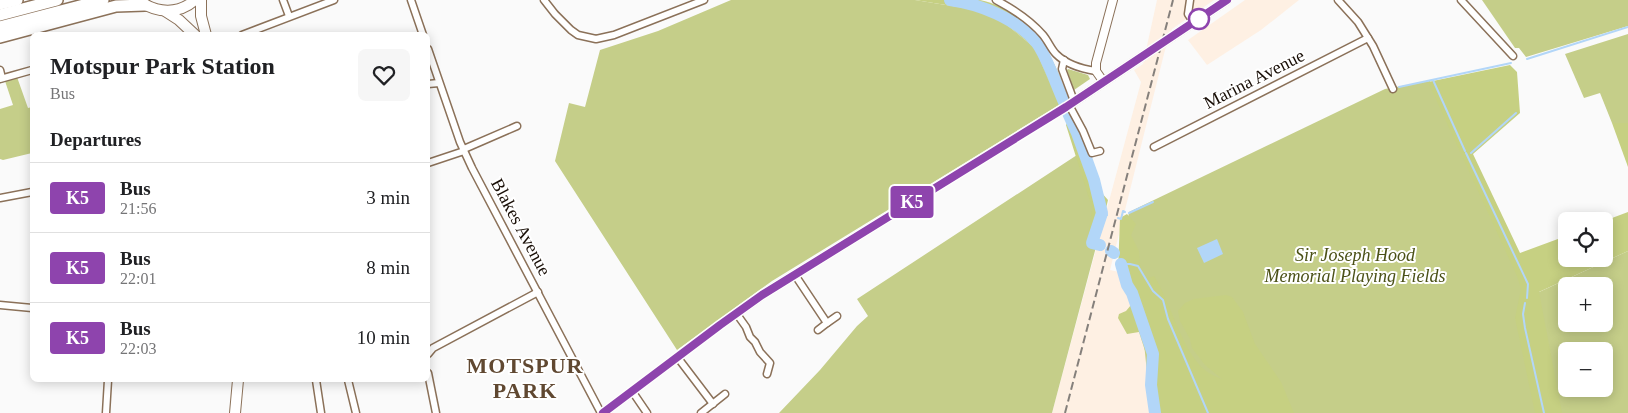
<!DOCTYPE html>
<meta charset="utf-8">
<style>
body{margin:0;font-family:Georgia,serif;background:#f6f6f6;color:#202124;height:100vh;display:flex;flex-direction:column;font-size:19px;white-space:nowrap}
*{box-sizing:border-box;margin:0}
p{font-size:16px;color:#757577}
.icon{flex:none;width:28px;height:28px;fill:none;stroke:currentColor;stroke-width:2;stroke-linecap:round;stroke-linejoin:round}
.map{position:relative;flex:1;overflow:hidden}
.side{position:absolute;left:30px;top:32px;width:400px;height:350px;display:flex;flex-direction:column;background:#fff;border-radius:8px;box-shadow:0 2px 12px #0003}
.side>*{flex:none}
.badge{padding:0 10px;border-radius:4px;font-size:18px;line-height:32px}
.controls{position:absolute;left:1558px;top:212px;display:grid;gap:10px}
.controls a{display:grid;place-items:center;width:55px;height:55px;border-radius:8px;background:#fff;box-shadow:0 2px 12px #0003;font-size:25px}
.map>.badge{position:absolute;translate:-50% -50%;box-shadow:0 0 0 2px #fff}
h2{padding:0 20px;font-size:19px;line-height:45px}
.round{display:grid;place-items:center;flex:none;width:52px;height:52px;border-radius:8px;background:#f6f6f6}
.head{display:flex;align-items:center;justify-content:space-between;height:85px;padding:0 20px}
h1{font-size:24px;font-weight:600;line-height:38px}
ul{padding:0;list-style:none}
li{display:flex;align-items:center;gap:15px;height:70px;padding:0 20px;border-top:1px solid #e0e0e0}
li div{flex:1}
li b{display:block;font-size:19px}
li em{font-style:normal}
li .badge{min-width:55px;font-weight:700;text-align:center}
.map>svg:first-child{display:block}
.built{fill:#fef0e3}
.green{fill:#c5ce89;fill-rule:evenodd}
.forest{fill:#c6d082}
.water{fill:#b2d6f8}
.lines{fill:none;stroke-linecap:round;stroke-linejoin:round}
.stream{stroke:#b2d6f8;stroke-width:2}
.river{stroke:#b2d6f8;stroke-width:12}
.minor-casing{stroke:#8b7159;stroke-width:9}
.tertiary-casing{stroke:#8b7159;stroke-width:10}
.primary-casing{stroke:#8b7159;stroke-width:12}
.trunk-casing{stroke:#8b7159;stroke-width:14}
.minor{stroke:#fff;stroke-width:6}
.tertiary{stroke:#fff;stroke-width:8}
.primary{stroke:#fff;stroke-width:10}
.trunk{stroke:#fff;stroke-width:11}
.rail{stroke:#85807c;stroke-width:2;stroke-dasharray:8 4;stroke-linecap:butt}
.line-casing{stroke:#fff;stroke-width:11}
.line{stroke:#8e44ad;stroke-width:8}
.stop-dot{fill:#fff;stroke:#8e44ad;stroke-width:2.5}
.labels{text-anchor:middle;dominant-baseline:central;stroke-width:4;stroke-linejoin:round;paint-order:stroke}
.street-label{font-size:18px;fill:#180e06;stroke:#fff}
.park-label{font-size:18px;font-style:italic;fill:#4b5117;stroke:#fff}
.district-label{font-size:22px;font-weight:bold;letter-spacing:1px;fill:#604831;stroke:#fff}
</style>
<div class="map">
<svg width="1628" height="413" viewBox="0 0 1628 413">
<rect width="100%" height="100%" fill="#fafafa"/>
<g class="built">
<polygon points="1157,0 1214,0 1172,29 1165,50 1110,270 1119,272 1144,333 1151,413 1052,413 1141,82 1134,70 1143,64"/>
<polygon points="1245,0 1299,0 1261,30 1207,65 1188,40"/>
</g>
<g class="green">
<polygon points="731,0 915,0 977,10 1002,21 1035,48 1059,105 772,281 677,350 555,161 569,103 585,107 600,50 658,31"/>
<polygon points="1482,0 1628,0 1628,26 1526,57 1519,48 1515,48"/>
<polygon points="1628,34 1628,123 1612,123 1600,93 1584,98 1565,54"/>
<polygon points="1068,69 1088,75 1090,79 1074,90 1067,70"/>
<polygon points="17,77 28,108 32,107 32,153 3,160 0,159 0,109 13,105 5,81"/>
<polygon points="1430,81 1527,287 1540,413 1151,413 1143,333 1119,272 1129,212 1385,89"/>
<polygon points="1077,155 1094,208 1096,247 1052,413 779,413 820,370 857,326 868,316 857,299"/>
<path d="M 1628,251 L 1628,413 L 1561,413 L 1537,293 ZM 1566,286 L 1604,286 L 1604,324 L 1566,324 ZM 1566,351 L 1604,351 L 1604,389 L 1566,389 Z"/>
</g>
<g class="forest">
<path d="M 915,0 C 933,0 963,0 980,0 C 1028,10 1057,57 1067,100 L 1058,105 L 1035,48 L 1002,21 L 977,10 Z"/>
<polygon points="1510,65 1517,72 1520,113 1473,154 1520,253 1566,236 1566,259 1604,259 1604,221 1628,212 1628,251 1539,292 1562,413 1535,413 1515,318 1521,289 1517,276 1428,82"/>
<polygon points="1073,120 1079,131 1100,191 1108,200 1096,249 1089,248 1087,246 1092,208 1066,125 1067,123"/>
<polygon points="1612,123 1628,123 1628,167"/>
<path d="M 1127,214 L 1136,224 L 1131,235 L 1139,251 L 1141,275 L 1145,279 L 1154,276 C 1171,302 1182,352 1205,370 C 1209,374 1217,377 1222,379 L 1205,365 L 1192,348 L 1190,339 L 1180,321 L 1178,311 L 1185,303 L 1194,299 L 1226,295 L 1232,297 L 1243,312 L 1255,344 L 1281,382 L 1294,413 L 1152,413 L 1147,357 L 1139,332 L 1127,334 L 1118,318 L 1119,314 L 1126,311 L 1131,305 L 1118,272 L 1120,218 Z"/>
</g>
<polygon class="water" points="1217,239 1223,254 1204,263 1197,248"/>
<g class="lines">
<g class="stream">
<polyline points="1527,59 1628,27"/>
<polyline points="1433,80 1465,151"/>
<polyline points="1399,87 1511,63"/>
<polyline points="1466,153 1528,284 1527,298"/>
<polyline points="1471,153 1516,113"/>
<polyline points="1129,213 1153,202"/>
<polyline points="1101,214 1107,215"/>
<polyline points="1118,218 1121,219 1123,211 1125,212"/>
<polyline points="1121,264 1130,264 1138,266 1153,291 1163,300 1168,319 1208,413"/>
<polyline points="1525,303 1523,314 1525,328 1544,413"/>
</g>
<g class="river">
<path d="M 950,0 C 980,4 1015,18 1036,42 C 1046,54 1057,87 1064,102"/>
<polyline points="1068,113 1077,133 1094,180 1102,213 1092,243 1100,245"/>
<polyline points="1111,251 1114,253"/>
<polyline points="1121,264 1127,285 1132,293 1153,354 1151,385 1155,413"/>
</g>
<g class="minor-casing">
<g id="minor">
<polyline points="283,0 289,16"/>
<polyline points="411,0 423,35"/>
<polyline points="544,0 555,14 571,30 578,35 596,39 614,35 704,0"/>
<path d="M 996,0 C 1013,9 1030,20 1043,35 C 1048,41 1051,49 1056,54 C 1066,64 1082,69 1096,71"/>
<polyline points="1190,0 1188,14 1194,23"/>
<polyline points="1338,0 1358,22 1373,46 1393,89"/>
<polyline points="1461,0 1513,56"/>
<polyline points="242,35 334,0"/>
<polyline points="428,49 460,142 472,168 601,413"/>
<polyline points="1064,60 1062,69 1074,101"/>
<polyline points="0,70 2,78"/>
<polyline points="0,79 32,70"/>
<polyline points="428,84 439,83"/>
<polyline points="1069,105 1083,131 1092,153 1100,151"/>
<polyline points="1154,147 1368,38"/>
<polyline points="464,149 517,126"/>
<polyline points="428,163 464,151"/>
<polyline points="0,198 32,192"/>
<polyline points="795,275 827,323 837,316"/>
<polyline points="0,305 32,308"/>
<polyline points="736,313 746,327 750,337 755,342 760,352 770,363 767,374"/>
<polyline points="818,330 827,323"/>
<polyline points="428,354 433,348 538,292"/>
<polyline points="678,358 713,404"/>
<polyline points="428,373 436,413"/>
<polyline points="316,380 321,413"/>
<polyline points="348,380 356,413"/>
<polyline points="632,391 647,413"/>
<polyline points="106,413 108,380"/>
<polyline points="701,413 725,394"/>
</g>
</g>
<g class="tertiary-casing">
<g id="tertiary">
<polyline points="1103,81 1096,71 1096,63 1113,0"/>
<polyline points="603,413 720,325 762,295 1066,107 1227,0"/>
</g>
</g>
<g class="primary-casing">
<g id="primary">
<polyline points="201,0 201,16 206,35"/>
<path d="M 139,1 C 157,13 178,15 195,0"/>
<polyline points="165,11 179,20 195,35"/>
<polyline points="235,413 238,380"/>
</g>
</g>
<g class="trunk-casing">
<g id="trunk">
<polyline points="0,4 17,0"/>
<polyline points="0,15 57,0"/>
<polyline points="0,27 103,0"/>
<polyline points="0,37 116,6 145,5"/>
</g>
</g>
<use href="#minor" class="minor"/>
<use href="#tertiary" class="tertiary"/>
<use href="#primary" class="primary"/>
<use href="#trunk" class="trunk"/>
<polyline class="rail" points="1065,413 1173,0"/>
</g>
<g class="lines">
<g class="line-casing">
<polyline id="line" points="603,413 720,325 762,295 1066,107 1227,0"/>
</g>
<use href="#line" class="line"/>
</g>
<circle class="stop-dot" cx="1199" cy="19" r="10"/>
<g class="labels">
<g class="street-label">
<text transform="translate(1254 79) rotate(-27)">Marina Avenue</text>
<text transform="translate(521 227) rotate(62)">Blakes Avenue</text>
</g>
<g class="park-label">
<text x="1355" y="255">Sir Joseph Hood<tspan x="1355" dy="21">Memorial Playing Fields</tspan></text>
</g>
<g class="district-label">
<text x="525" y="365">MOTSPUR<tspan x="525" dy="25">PARK</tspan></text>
</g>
</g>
</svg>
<div class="controls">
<a><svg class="icon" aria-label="locate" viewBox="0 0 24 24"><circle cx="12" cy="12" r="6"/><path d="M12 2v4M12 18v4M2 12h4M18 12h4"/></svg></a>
<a>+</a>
<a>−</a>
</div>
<b class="badge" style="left:912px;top:202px;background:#8e44ad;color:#fff">K5</b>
<section class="side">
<div class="head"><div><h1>Motspur Park Station</h1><p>Bus</p></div><a class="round"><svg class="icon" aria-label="heart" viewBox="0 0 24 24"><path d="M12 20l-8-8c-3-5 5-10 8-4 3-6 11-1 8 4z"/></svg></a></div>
<h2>Departures</h2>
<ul>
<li><span class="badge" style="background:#8e44ad;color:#fff">K5</span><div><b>Bus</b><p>21:56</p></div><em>3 min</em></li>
<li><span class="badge" style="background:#8e44ad;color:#fff">K5</span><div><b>Bus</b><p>22:01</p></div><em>8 min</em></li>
<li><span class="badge" style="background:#8e44ad;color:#fff">K5</span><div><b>Bus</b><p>22:03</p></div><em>10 min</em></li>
</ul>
</section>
</div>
